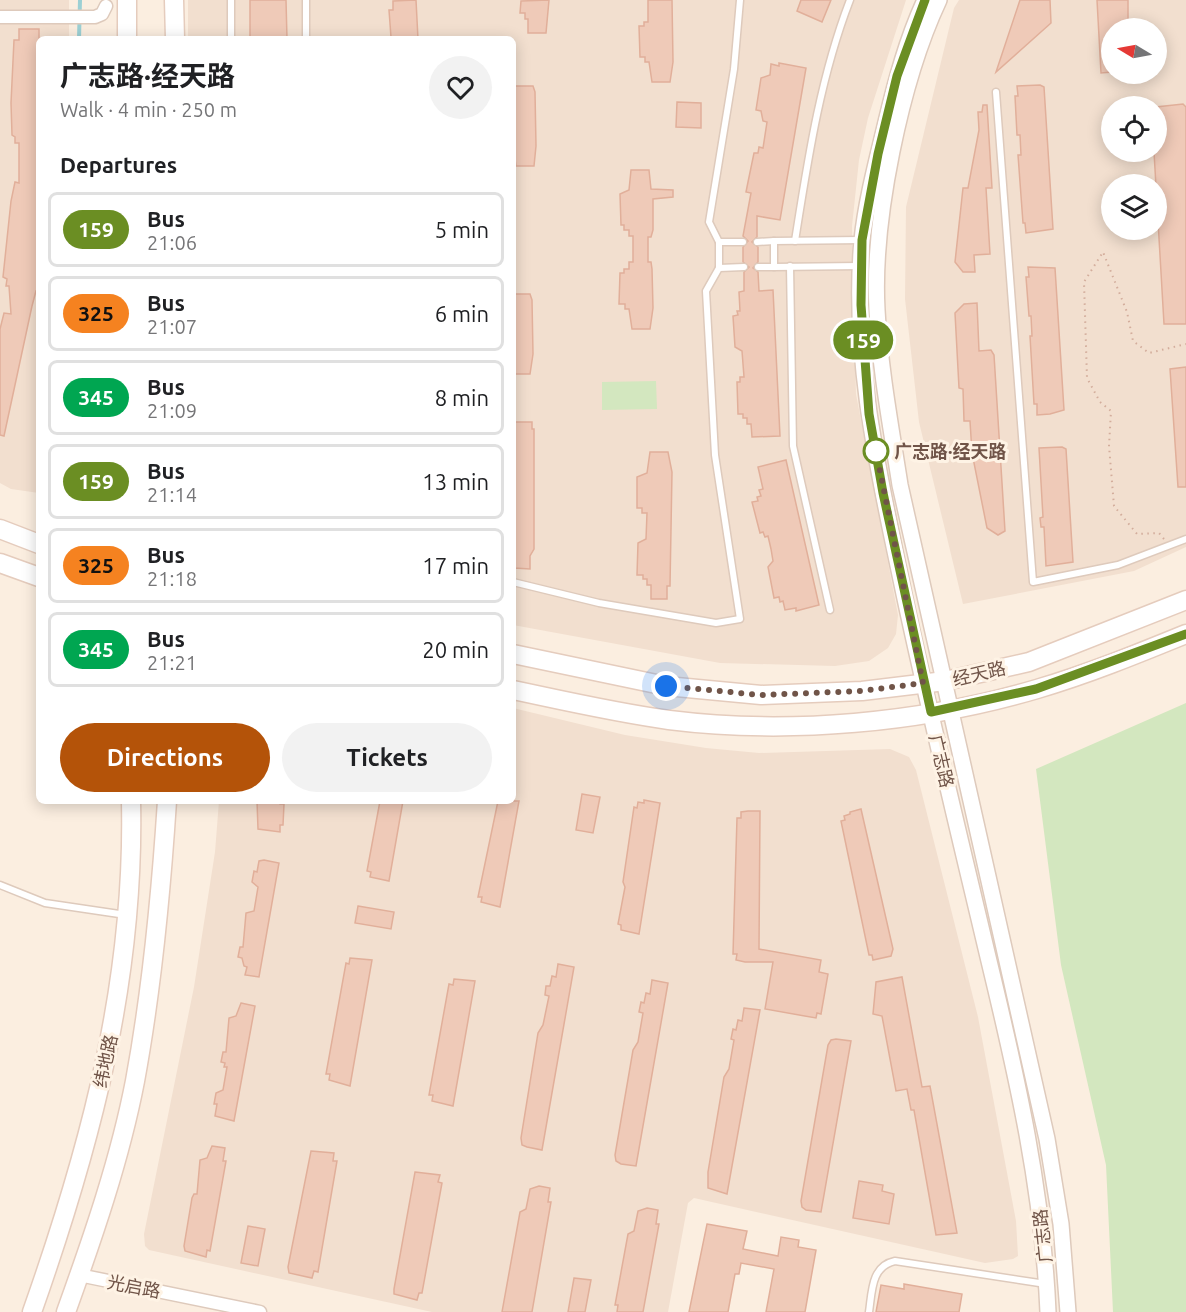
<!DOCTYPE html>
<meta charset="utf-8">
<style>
body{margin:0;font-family:Ubuntu,"Noto Sans SC",sans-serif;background:#f2f2f2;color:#202124;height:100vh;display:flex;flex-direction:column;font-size:22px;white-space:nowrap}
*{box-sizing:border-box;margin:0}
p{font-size:20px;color:#757577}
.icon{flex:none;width:33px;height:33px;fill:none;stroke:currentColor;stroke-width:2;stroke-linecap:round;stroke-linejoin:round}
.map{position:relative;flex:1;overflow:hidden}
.details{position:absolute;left:36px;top:36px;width:480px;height:768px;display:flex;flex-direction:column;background:#fff;border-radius:9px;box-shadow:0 3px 15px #0003}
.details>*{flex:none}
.badge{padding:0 12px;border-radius:20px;font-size:21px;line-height:39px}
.needle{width:39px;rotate:280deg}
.controls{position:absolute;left:1101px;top:18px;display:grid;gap:12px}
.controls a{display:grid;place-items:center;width:66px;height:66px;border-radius:50%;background:#fff;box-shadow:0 3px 15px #0003;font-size:30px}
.you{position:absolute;width:30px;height:30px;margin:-15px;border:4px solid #fff;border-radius:50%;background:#1a73e8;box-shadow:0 0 0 9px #1a73e833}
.map>.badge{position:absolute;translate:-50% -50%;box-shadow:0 0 0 3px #fff}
h2{padding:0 24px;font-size:22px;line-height:54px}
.round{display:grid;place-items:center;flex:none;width:63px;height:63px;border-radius:32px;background:#f2f2f2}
.overview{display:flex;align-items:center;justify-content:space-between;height:102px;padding:0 24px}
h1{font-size:28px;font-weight:700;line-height:45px}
.button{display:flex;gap:12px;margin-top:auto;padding:12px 24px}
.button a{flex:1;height:69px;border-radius:36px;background:#b45309;color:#fff;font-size:24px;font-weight:700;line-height:69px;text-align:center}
.button a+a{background:#f2f2f2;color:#202124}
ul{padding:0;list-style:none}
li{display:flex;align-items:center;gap:18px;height:75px;margin:0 12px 9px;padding:0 12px;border:3px solid #e0e0e0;border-radius:9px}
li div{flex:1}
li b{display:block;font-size:22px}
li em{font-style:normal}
li .badge{min-width:66px;font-weight:700;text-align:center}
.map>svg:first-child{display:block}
.residential{fill:#f2dfcf;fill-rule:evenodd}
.green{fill:#d3e7bf}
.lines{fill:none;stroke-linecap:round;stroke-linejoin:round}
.stream{stroke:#9cd0d4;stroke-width:4}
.building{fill:#efcab8;stroke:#e1af9a;stroke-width:1.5}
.service-casing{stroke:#decabc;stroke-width:9}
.minor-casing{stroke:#decabc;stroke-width:15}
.tertiary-casing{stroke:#decabc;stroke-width:18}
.secondary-casing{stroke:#e5ccbd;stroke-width:21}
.path{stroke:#d3ad9c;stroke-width:2;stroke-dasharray:1.5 4.5;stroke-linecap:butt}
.service{stroke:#fff;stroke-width:6}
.minor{stroke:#fff;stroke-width:12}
.tertiary{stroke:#fff;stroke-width:15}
.secondary{stroke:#fff;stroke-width:18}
.line-casing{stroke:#fff;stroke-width:14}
.line{stroke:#6b8e23;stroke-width:9}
.walk{stroke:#705448;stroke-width:6;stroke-dasharray:0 10.8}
.stop-dot{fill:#fff;stroke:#6b8e23;stroke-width:3}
.labels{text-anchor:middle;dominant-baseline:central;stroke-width:6;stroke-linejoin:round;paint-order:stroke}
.stop-label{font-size:18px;font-weight:bold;fill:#705448;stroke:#fef3e5;text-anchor:start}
.street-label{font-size:18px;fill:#705448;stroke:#fef3e5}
</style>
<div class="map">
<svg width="1186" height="1312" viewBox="0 0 1186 1312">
<rect width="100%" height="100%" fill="#fbeee0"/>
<g class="residential">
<polygon points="0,0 69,0 69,39 39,39 39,493 11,489 0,483"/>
<polygon points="188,0 906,0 868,118 859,160 852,226 856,394 898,615 896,634 888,648 869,661 835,666 720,663 513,625 513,39 188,39"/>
<path d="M 959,0 L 1186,0 L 1186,547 L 1134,571 L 963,604 L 919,422 L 905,299 L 906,207 L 954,8 ZM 1112,28 L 1156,28 L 1156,74 L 1112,74 ZM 1112,106 L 1156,106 L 1156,152 L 1112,152 ZM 1112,184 L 1156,184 L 1156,230 L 1112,230 Z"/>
<polygon points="513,708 625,735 706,748 759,753 890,749 909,757 916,770 978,1017 1016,1221 1018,1256 1013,1259 985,1263 694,1198 688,1203 668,1312 432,1312 149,1250 145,1246 144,1234 194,987 215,852 219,801 513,801"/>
</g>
<g class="green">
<polygon points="656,381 657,409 602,410 602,382"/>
<polygon points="1186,703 1186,1312 1113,1312 1106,1165 1061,965 1036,769"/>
</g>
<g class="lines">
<polyline class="stream" points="79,39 80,0"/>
</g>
<g class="building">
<polygon points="250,0 286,0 287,39 250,39"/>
<polygon points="416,0 418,39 391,37 389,10 393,10 393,1"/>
<polygon points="549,0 546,33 528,33 528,19 525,19 525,13 520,13 521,1"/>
<polygon points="648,0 672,0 673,62 670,82 652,82 649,62 645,62 645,57 640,57 639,26 644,26 644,22 648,22"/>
<polygon points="801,0 831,0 822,22 797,11"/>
<polygon points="1020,0 1050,0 1051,23 996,72"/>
<polygon points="1097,0 1128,0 1128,28 1112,28 1112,72 1101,73"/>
<polygon points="19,29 39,29 39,292 36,291 32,306 4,436 0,435 0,329 4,313 11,314 9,286 6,286 7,279 3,277 11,201 15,182 19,183 19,143 15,143 15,137 12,135 11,103 14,40 19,40"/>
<polygon points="779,63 806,68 780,220 757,216 757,237 752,242 758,247 758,262 753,268 758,272 759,291 773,290 780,436 752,437 751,424 747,424 747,418 743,418 743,414 738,414 737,382 740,382 740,377 744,377 742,351 735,347 733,316 738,315 737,311 740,311 739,292 744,291 744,272 749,267 743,262 743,247 748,241 743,236 751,193 746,192 748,182 754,153 758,153 759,147 763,148 767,122 763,121 761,111 756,110 761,78 770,75 771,64 779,66"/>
<polygon points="1040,85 1044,87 1053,229 1026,233 1025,223 1023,223 1018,155 1021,155 1020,135 1017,135 1015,96 1018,96 1017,86"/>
<polygon points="515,86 533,86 535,92 536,146 534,166 516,166 513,146"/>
<polygon points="677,102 701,103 701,128 676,127"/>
<polygon points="1183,104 1186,107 1186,324 1164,324 1154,152 1156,152 1156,107"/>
<polygon points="983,105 987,105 992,188 986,188 990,254 974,255 975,272 963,272 955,262 963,188 968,188 979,130 978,112 982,112"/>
<polygon points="631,170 649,170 651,189 673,190 673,197 653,199 653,230 651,237 648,237 648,262 651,262 652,269 653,308 650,329 632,329 629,309 625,309 625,304 619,304 620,273 624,273 624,269 629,269 629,262 633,262 633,236 629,236 629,230 624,230 624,225 621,225 620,194 629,190"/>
<polygon points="1028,267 1055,268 1064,410 1050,414 1037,415 1037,404 1034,404 1030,336 1032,336 1031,316 1029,316 1026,277 1029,277"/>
<polygon points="513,294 530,294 532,300 533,354 530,374 513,374"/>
<polygon points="977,303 979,351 991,350 994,355 1005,531 998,535 987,528 972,453 970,421 964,421 963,389 959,388 955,313 964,304"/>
<polygon points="1186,367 1186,487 1178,487 1170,369"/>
<polygon points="513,422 532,422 532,429 534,429 534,549 530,556 530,569 514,568"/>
<polygon points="1062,447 1066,449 1073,562 1046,566 1044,527 1041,527 1040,518 1043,517 1039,448"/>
<polygon points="650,452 668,452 672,472 670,586 667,586 667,599 651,599 651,585 647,585 647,579 643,579 643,575 637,575 638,543 646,539 647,513 642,513 642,508 637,508 637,477 647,473"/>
<polygon points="786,460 819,605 796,611 796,608 785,610 783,601 780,602 779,597 774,598 768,567 773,561 771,549 768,536 765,537 763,532 760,533 752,502 758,501 757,497 761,496 759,490 763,489 758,467"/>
<polygon points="582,794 600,797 593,833 576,830"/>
<polygon points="644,800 660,803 639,934 621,930 621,925 618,924 625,887 623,882 634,807 637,808 638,802 644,803"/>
<polygon points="257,801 280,801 280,804 284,804 283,825 280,825 280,832 258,829"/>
<polygon points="380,801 403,801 389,881 370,877 371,872 367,871"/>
<polygon points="498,801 519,801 500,907 481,902 482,897 478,897"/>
<polygon points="861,809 893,949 891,956 873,960 872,955 869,955 841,821 845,820 844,816 850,814 850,812"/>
<polygon points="748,811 760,811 759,949 821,960 819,972 828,974 821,1014 817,1013 816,1018 765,1009 773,962 745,962 736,960 737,954 733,954 737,818 741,818 741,812"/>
<polygon points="264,860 279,863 259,977 245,975 247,967 244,966 242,958 238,957 240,947 243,947 246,913 254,911 258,887 252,882 254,871 257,872 259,861"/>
<polygon points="358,906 394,912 391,929 355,923"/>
<polygon points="350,958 372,960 350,1086 329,1080 330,1074 326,1074 346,963 349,964"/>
<polygon points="558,964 574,967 542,1150 527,1147 522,1145 521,1138 538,1033 543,1025 549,996 545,995 546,986 550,986 552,976 556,977"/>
<polygon points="902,977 922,1087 930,1086 957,1233 936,1235 914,1110 911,1110 907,1089 896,1091 882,1016 873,1014 876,982"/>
<polygon points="454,979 475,981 453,1106 432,1101 433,1095 429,1095 449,984 453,985"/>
<polygon points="652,980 668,983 636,1166 621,1164 616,1161 615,1155 633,1050 638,1042 643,1013 639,1012 641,1002 644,1003 646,993 650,994"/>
<polygon points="241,1003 255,1006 234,1121 215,1116 217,1104 214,1104 216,1093 223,1090 227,1067 224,1067 225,1063 221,1062 223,1052 226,1052 229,1018 236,1016"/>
<polygon points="744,1008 760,1010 727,1194 708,1188 708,1172 724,1077 729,1069 734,1040 731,1039 733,1029 736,1030 738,1020 742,1021"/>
<polygon points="836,1039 851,1041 821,1212 806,1210 802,1207 801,1201 828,1045 831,1040"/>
<polygon points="212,1146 225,1148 223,1161 226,1161 210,1251 207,1250 206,1257 185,1251 184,1246 192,1198 194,1194 197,1194 200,1160 207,1158"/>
<polygon points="311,1151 334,1153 333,1161 337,1161 318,1272 314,1271 312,1278 289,1273 288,1267"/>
<polygon points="415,1172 440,1175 438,1182 442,1183 422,1293 419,1293 417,1300 394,1294 394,1289"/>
<polygon points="859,1181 883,1185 882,1191 894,1194 889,1224 853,1218"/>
<polygon points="539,1186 550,1188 548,1202 551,1202 532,1312 502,1312 520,1212 526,1209 530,1189"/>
<polygon points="647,1208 658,1210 656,1224 659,1224 643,1312 617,1312 618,1305 615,1305 628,1234 634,1231 638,1211"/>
<polygon points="707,1224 747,1231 743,1249 778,1256 781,1237 799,1240 798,1247 816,1250 805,1312 766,1312 774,1269 741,1263 739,1274 735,1274 728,1312 689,1312"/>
<polygon points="248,1226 265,1229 258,1266 241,1263"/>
<polygon points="574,1278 591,1280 585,1312 568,1312"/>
<polygon points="904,1284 962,1294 959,1312 876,1312 881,1285 904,1289"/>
</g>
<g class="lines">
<g class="service-casing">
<g id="service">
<polyline points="231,0 231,39"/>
<polyline points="306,0 306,39"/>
<polyline points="740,0 734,69 709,222 719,242 743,242"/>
<polyline points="996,92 1033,582 1118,565 1186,539"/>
<path d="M 795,241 C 808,159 820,78 850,0"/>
<polyline points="719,242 719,268"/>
<polyline points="757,242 774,241"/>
<polyline points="790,266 793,446 830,610"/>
<polyline points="860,266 774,267 774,241 862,240"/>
<polyline points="758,267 774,267"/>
<polyline points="513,582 599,603 716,623 740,619 715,455 706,291 719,268 744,267"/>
<polyline points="0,885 45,903 126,915"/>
<path d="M 869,1312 C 872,1292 871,1266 895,1261 L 1046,1284"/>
</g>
</g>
<g class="minor-casing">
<g id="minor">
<polyline points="0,17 95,17 102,14 106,6"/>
<polyline points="79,1275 260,1312"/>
</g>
</g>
<g class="tertiary-casing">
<g id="tertiary">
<path d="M 925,0 C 907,39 896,80 886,122 C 877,160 866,201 862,240 C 851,359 880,479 904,594 C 930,716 960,838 989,961 C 1017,1077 1043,1192 1048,1312"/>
<path d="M 939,0 C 901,81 872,220 877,310 C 880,369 891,427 900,485 L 1047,1139 L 1061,1224 L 1068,1312"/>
</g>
</g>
<g class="secondary-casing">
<g id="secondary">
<polyline points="127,0 127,39"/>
<polyline points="174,0 175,39"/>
<polyline points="0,529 39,544"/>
<polyline points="0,563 39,577"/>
<polyline points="513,654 666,686 761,695 862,691 945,681 1029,662 1186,600"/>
<path d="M 513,690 C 565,701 617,713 669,720 C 788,735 922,723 1037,689 C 1088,674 1137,654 1186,634"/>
<path d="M 32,1312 C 91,1145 135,980 131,801"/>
<path d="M 66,1312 C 93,1237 120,1159 135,1081 C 152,989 161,894 167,801"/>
</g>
</g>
<polyline class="path" points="1164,539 1159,533 1137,534 1114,506 1109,446 1111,411 1100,402 1087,378 1084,282 1103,252 1127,312 1133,341 1149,353 1186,344"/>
<use href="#service" class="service"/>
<use href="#minor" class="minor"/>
<use href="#tertiary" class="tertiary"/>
<use href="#secondary" class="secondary"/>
</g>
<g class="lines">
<g class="line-casing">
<polyline id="line" points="925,0 897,76 878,154 862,240 861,305 869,414 883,493 931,712 1036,689 1186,634"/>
</g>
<use href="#line" class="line"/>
<polyline class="walk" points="666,686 761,695 862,691 923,683 876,451"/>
</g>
<circle class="stop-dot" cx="876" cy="451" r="12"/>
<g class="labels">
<g class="stop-label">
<text x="894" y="451">广志路·经天路</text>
</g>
<g class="street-label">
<text transform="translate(979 673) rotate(-13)">经天路</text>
<text transform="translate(942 761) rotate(77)">广志路</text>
<text transform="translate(105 1061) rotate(-78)">纬地路</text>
<text transform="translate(1042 1236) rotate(-96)">广志路</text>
<text transform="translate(134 1286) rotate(11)">光启路</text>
</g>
</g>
</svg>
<div class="controls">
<a><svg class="needle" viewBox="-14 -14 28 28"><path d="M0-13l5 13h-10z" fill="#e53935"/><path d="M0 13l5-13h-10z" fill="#757577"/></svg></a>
<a><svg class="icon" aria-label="locate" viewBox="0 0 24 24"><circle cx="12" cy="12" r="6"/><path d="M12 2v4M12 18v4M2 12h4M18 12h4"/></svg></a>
<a><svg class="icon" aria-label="layers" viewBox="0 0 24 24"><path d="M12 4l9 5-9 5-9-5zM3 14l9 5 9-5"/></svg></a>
</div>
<div class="you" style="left:666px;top:686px"></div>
<b class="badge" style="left:863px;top:340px;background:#6b8e23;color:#fff">159</b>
<section class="details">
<div class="overview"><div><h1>广志路·经天路</h1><p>Walk · 4 min · 250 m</p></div><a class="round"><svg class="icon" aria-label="heart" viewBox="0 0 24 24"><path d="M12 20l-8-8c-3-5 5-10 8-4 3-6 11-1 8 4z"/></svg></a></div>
<h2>Departures</h2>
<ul>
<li><span class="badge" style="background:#6b8e23;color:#fff">159</span><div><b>Bus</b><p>21:06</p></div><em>5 min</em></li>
<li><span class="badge" style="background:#f58220;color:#111">325</span><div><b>Bus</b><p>21:07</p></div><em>6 min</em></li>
<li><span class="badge" style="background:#00a651;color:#fff">345</span><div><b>Bus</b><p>21:09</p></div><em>8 min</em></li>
<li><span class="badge" style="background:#6b8e23;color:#fff">159</span><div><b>Bus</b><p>21:14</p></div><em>13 min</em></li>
<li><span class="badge" style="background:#f58220;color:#111">325</span><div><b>Bus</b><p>21:18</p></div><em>17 min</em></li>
<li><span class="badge" style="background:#00a651;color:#fff">345</span><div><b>Bus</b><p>21:21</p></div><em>20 min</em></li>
</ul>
<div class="button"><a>Directions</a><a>Tickets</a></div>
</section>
</div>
